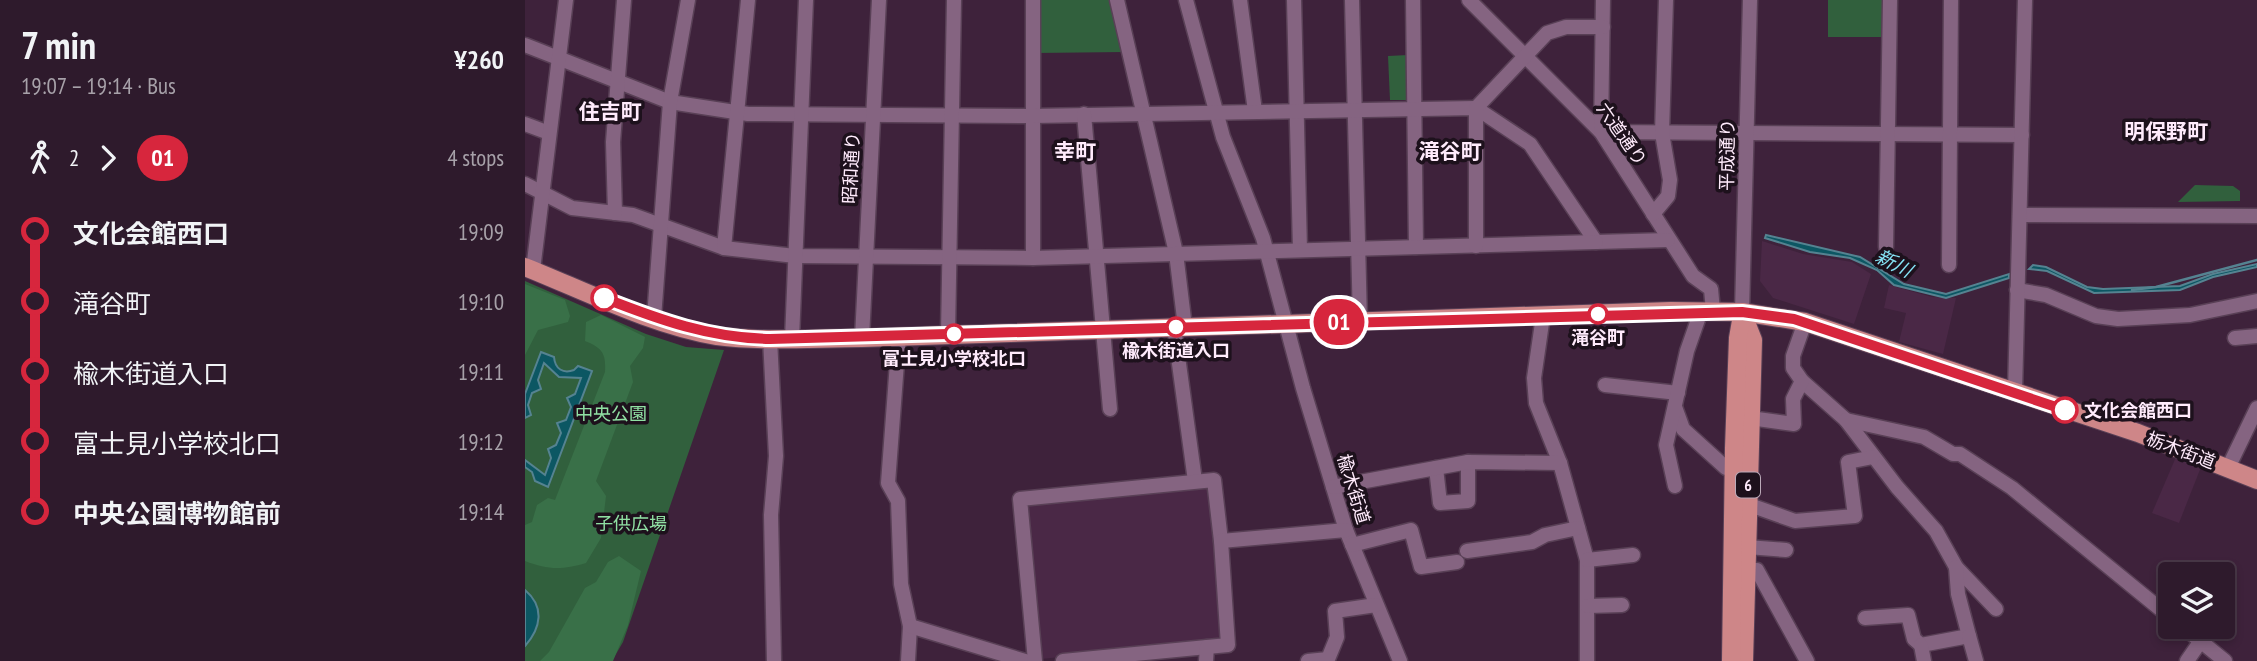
<!DOCTYPE html>
<meta charset="utf-8">
<style>
body{margin:0;font-family:"PT Sans Narrow","Noto Sans JP",sans-serif;background:#3a2738;color:#f1f3f6;height:100vh;display:flex;flex-direction:column;font-size:26px;white-space:nowrap}
*{box-sizing:border-box;margin:0}
p{font-size:23px;color:#a7a1a9}
.icon{flex:none;width:38px;height:38px;fill:none;stroke:currentColor;stroke-width:2;stroke-linecap:round;stroke-linejoin:round}
.map{position:relative;flex:1;overflow:hidden}
.details{display:flex;flex-direction:column;background:#2e1a2c;width:525px}
.details>*{flex:none}
.badge{padding:0 14px;border-radius:23px;font-size:24px;line-height:46px}
.fabs{position:absolute;left:1633px;top:562px;display:grid;gap:14px}
.fabs a{display:grid;place-items:center;width:77px;height:77px;border-radius:7px;background:#2e1a2c;box-shadow:0 4px 10px #0003,0 0 0 2px #493848;font-size:35px}
.map>.badge{position:absolute;translate:-50% -50%;box-shadow:0 0 0 4px #fff}
.legs{display:flex;align-items:center;gap:10px;height:77px;padding:0 21px;font-size:23px}
.legs p{margin-inline-start:auto}
.head{display:flex;align-items:center;justify-content:space-between;height:119px;padding:0 21px}
h1{font-size:38px;font-weight:800;line-height:52px}
ul{padding:0 21px;list-style:none}
li{display:flex;align-items:center;gap:24px;height:70px;font-size:26px}
li i{display:grid;place-items:center;width:10px;height:100%;margin:0 9px;background:currentColor}
li i::after{content:'';width:18px;height:18px;margin:-9px;border:5px solid;border-radius:50%;background:#2e1a2c}
li p{margin-inline-start:auto}
li:first-child i{background:linear-gradient(#0000 50%,currentColor 0)}
li:last-child i{background:linear-gradient(currentColor 50%,#0000 0)}
main{display:flex;flex:1;min-height:0}
.map>svg:first-child{display:block}
.built{fill:#4a2846}
.green{fill:#31603d}
.forest{fill:#397048}
.water{fill:#0c5763;stroke:#558391;stroke-width:2}
.lines{fill:none;stroke-linecap:round;stroke-linejoin:round}
.stream{stroke:#558391;stroke-width:2.5}
.minor-casing{stroke:#594056;stroke-width:17}
.major-casing{stroke:#594056;stroke-width:20}
.minor{stroke:#856481;stroke-width:14}
.major{stroke:#ce8688;stroke-width:18}
.line-1-casing{stroke:#fff;stroke-width:16}
.line-1{stroke:#d7263d;stroke-width:10}
.stop-1-dot{fill:#fff;stroke:#d7263d;stroke-width:3.5}
.labels{text-anchor:middle;dominant-baseline:central;stroke-width:7;stroke-linejoin:round;paint-order:stroke}
.shield{fill:#1d111c;stroke:#bbaab9;stroke-width:2}
.shield-label{font-size:16px;font-weight:bold;fill:#ffebfc}
.street-label{font-size:18px;fill:#ffebfc;stroke:#1d111c}
.stop-label{font-size:18px;font-weight:bold;fill:#ffebfc;stroke:#1d111c}
.park-label{font-size:18px;fill:#90e0a3;stroke:#1d111c}
.water-label{font-size:19px;font-style:italic;fill:#86e5f7;stroke:#1d111c}
.quarter-label{font-size:21px;font-weight:bold;fill:#ffebfc;stroke:#1d111c}
</style>
<main>
<section class="details">
<div class="head"><div><h1>7 min</h1><p>19:07 – 19:14 · Bus</p></div><b>¥260</b></div>
<div class="legs"><svg class="icon" aria-label="walk" viewBox="0 0 24 24"><circle cx="13" cy="4" r="2"/><path d="M13 8l-2 6 4 7M11 14l-3 7M7 12l3-4h3l4 4"/></svg>2<svg class="icon" aria-label="forward" viewBox="0 0 24 24"><path d="M9 5l7 7-7 7"/></svg><b class="badge" style="background:#d7263d;color:#fff">01</b><p>4 stops</p></div>
<ul>
<li><i style="color:#d7263d"></i><b>文化会館西口</b><p>19:09</p></li>
<li><i style="color:#d7263d"></i><span>滝谷町</span><p>19:10</p></li>
<li><i style="color:#d7263d"></i><span>楡木街道入口</span><p>19:11</p></li>
<li><i style="color:#d7263d"></i><span>富士見小学校北口</span><p>19:12</p></li>
<li><i style="color:#d7263d"></i><b>中央公園博物館前</b><p>19:14</p></li>
</ul>
</section>
<div class="map">
<svg width="1732" height="661" viewBox="0 0 1732 661">
<rect width="100%" height="100%" fill="#3e223b"/>
<g class="built">
<polygon points="1237,241 1278,254 1327,262 1346,274 1329,324 1248,298 1235,281"/>
<polygon points="1364,285 1407,297 1431,298 1418,354 1374,342 1381,313 1359,308"/>
<polygon points="1651,457 1676,467 1654,523 1627,513"/>
<polygon points="685,483 700,640 516,659 500,502"/>
</g>
<g class="green">
<polygon points="511,0 589,0 600,52 510,53"/>
<rect x="1303" y="0" width="57" height="37"/>
<polygon points="883,55 883,100 865,100 863,56"/>
<polygon points="1670,185 1708,186 1715,191 1715,201 1653,202"/>
<polygon points="0,281 121,334 161,347 199,350 98,642 87,661 0,661"/>
</g>
<g class="forest">
<polygon points="0,284 40,300 45,316 43,322 13,330 0,355"/>
<path d="M 76,315 L 120,337 L 118,348 L 105,366 L 108,382 L 71,481 L 81,496 L 76,538 L 61,563 C 37,570 23,570 0,561 L 0,525 L 7,522 L 12,505 L 23,498 L 30,500 L 80,372 C 81,354 78,348 60,341 L 61,322 Z"/>
<polygon points="94,556 116,571 103,625 88,661 15,661 24,652 60,588 71,582 83,562"/>
</g>
<g class="water">
<polygon points="1241,235 1335,257 1379,284 1421,294 1484,274 1484,278 1421,298 1369,285 1352,270 1325,258 1285,252 1240,238"/>
<polygon points="1732,264 1732,267 1688,277 1655,290 1569,293 1522,271 1504,269 1508,265 1521,267 1562,287 1578,289 1655,286 1688,274"/>
<path d="M 16,352 L 29,357 C 30,369 38,374 49,370 L 53,366 L 67,371 L 23,487 L 10,481 L 7,472 L 0,467 L 0,460 L 20,475 L 26,458 L 23,449 L 31,445 L 36,433 L 32,423 L 41,420 L 46,407 L 42,398 L 50,394 L 56,378 L 34,377 L 19,363 L 13,380 L 16,389 L 7,393 L 3,405 L 6,415 L 0,418 L 0,394 Z"/>
<path d="M 0,590 C 20,607 16,628 0,646 Z"/>
</g>
<g class="lines">
<polyline class="stream" points="1607,290 1631,287 1732,260"/>
<g class="minor-casing">
<g id="minor">
<polyline points="508,0 508,258"/>
<polyline points="592,0 651,253 660,327"/>
<polyline points="661,0 698,137 738,238 778,388 821,530 875,661"/>
<polyline points="715,0 730,111"/>
<polyline points="769,0 775,250"/>
<polyline points="827,0 835,322"/>
<polyline points="888,0 891,247"/>
<polyline points="944,0 1076,132 1168,276 1186,289 1188,311"/>
<polyline points="1078,0 1076,132 1497,135"/>
<polyline points="0,45 145,102 223,114 508,116 951,108 1005,144 1071,242 1143,240"/>
<polyline points="559,114 585,409"/>
<polyline points="0,124 24,133"/>
<polyline points="0,184 47,208 108,215 199,248 270,256 508,258 1071,242"/>
<polyline points="90,213 88,142 99,0"/>
<polyline points="1128,214 1143,196 1145,180 1137,133 1141,0"/>
<polyline points="1495,215 1732,216"/>
<polyline points="951,246 951,108 1022,33 1041,27 1078,27"/>
<polyline points="1361,247 1365,0"/>
<polyline points="199,248 223,0"/>
<polyline points="1424,265 1426,0"/>
<polyline points="8,270 41,0"/>
<polyline points="1492,290 1521,295 1571,316 1593,319 1665,315 1732,301"/>
<polyline points="1217,312 1225,0"/>
<polyline points="1018,316 1009,378 1011,403 1035,463 1062,560 1062,661"/>
<polyline points="129,318 145,102 163,0"/>
<polyline points="1280,322 1268,356 1268,368 1277,381 1321,420 1399,437 1428,454 1435,454 1487,488 1645,617"/>
<polyline points="649,327 670,481"/>
<polyline points="423,334 429,0"/>
<polyline points="374,336 363,483 373,501 376,584 385,626 383,661"/>
<polyline points="337,338 354,0"/>
<polyline points="1710,338 1732,336"/>
<polyline points="245,339 251,456 246,515 249,661"/>
<polyline points="267,339 281,0"/>
<polyline points="1080,385 1153,393"/>
<polyline points="1490,392 1500,0"/>
<polyline points="1150,407 1158,429 1201,468"/>
<polyline points="1225,418 1269,424 1268,399 1277,381"/>
<polyline points="1321,420 1372,487 1411,531 1431,567 1471,609"/>
<polyline points="911,468 915,503 943,501 943,462"/>
<polyline points="1703,468 1732,408"/>
<polyline points="1150,486 1141,445 1162,351 1176,311"/>
<polyline points="808,487 943,462 1035,463"/>
<polyline points="1222,504 1270,521 1330,516 1323,462 1348,457"/>
<polyline points="827,545 886,530 896,567 932,562"/>
<polyline points="1222,547 1261,550"/>
<polyline points="942,551 1007,542 1020,535 1053,528"/>
<polyline points="1062,560 1108,555"/>
<polyline points="1222,570 1232,570 1282,661"/>
<polyline points="1063,606 1097,605"/>
<polyline points="1340,618 1383,615 1389,639 1396,645 1444,636 1433,594 1431,567"/>
<polyline points="385,626 500,661"/>
<polyline points="1657,626 1700,661"/>
<polyline points="1444,636 1451,661"/>
<polyline points="1396,645 1399,661"/>
<polyline points="510,661 495,499 689,480 696,541"/>
<polyline points="538,661 682,647"/>
<polyline points="681,661 682,647 703,645 696,541 821,530"/>
<polyline points="783,661 803,659 812,637 810,611 851,605"/>
<polyline points="1662,661 1675,642"/>
</g>
</g>
<g class="major-casing">
<g id="major">
<path d="M 0,267 C 60,291 129,326 192,336 C 240,342 289,338 337,338 L 1146,311 L 1217,312 L 1280,322 L 1613,433 L 1732,480"/>
<polyline points="1217,312 1228,340 1219,661"/>
<polyline points="1206,661 1209,448 1213,338 1217,315"/>
</g>
</g>
<use href="#minor" class="minor"/>
<use href="#major" class="major"/>
</g>
<g class="lines">
<g class="line-1-casing">
<path id="line-1" d="M 79,298 C 135,320 185,338 245,339 L 1217,312 L 1269,319 L 1540,410"/>
</g>
<use href="#line-1" class="line-1"/>
</g>
<g class="stop-1-dot">
<circle cx="79" cy="298" r="12"/>
<circle cx="1073" cy="314" r="9"/>
<circle cx="651" cy="327" r="9"/>
<circle cx="429" cy="334" r="9"/>
<circle cx="1540" cy="410" r="12"/>
</g>
<g class="labels">
<rect class="shield" x="1211" y="472.5" width="24" height="25" rx="5"/>
<g class="shield-label">
<text x="1223" y="485">6</text>
</g>
<g class="street-label">
<text transform="translate(1097 134) rotate(55)">六道通り</text>
<text transform="translate(1202 155) rotate(-89)">平成通り</text>
<text transform="translate(326 168) rotate(-87)">昭和通り</text>
<text transform="translate(1656 450) rotate(21)">栃木街道</text>
<text transform="translate(829 489) rotate(73)">楡木街道</text>
</g>
<g class="stop-label">
<text x="1073" y="337">滝谷町</text>
<text x="651" y="350">楡木街道入口</text>
<text x="429" y="358">富士見小学校北口</text>
<text x="1559" y="410" text-anchor="start">文化会館西口</text>
</g>
<g class="park-label">
<text x="86" y="413">中央公園</text>
<text x="106" y="523">子供広場</text>
</g>
<g class="water-label">
<text transform="translate(1369 263) rotate(27)">新川</text>
</g>
<g class="quarter-label">
<text x="85" y="111">住吉町</text>
<text x="1641" y="131">明保野町</text>
<text x="550" y="151">幸町</text>
<text x="925" y="151">滝谷町</text>
</g>
</g>
</svg>
<div class="fabs">
<a><svg class="icon" aria-label="layers" viewBox="0 0 24 24"><path d="M12 4l9 5-9 5-9-5zM3 14l9 5 9-5"/></svg></a>
</div>
<b class="badge" style="left:814px;top:322px;background:#d7263d;color:#fff">01</b>
</div>
</main>
